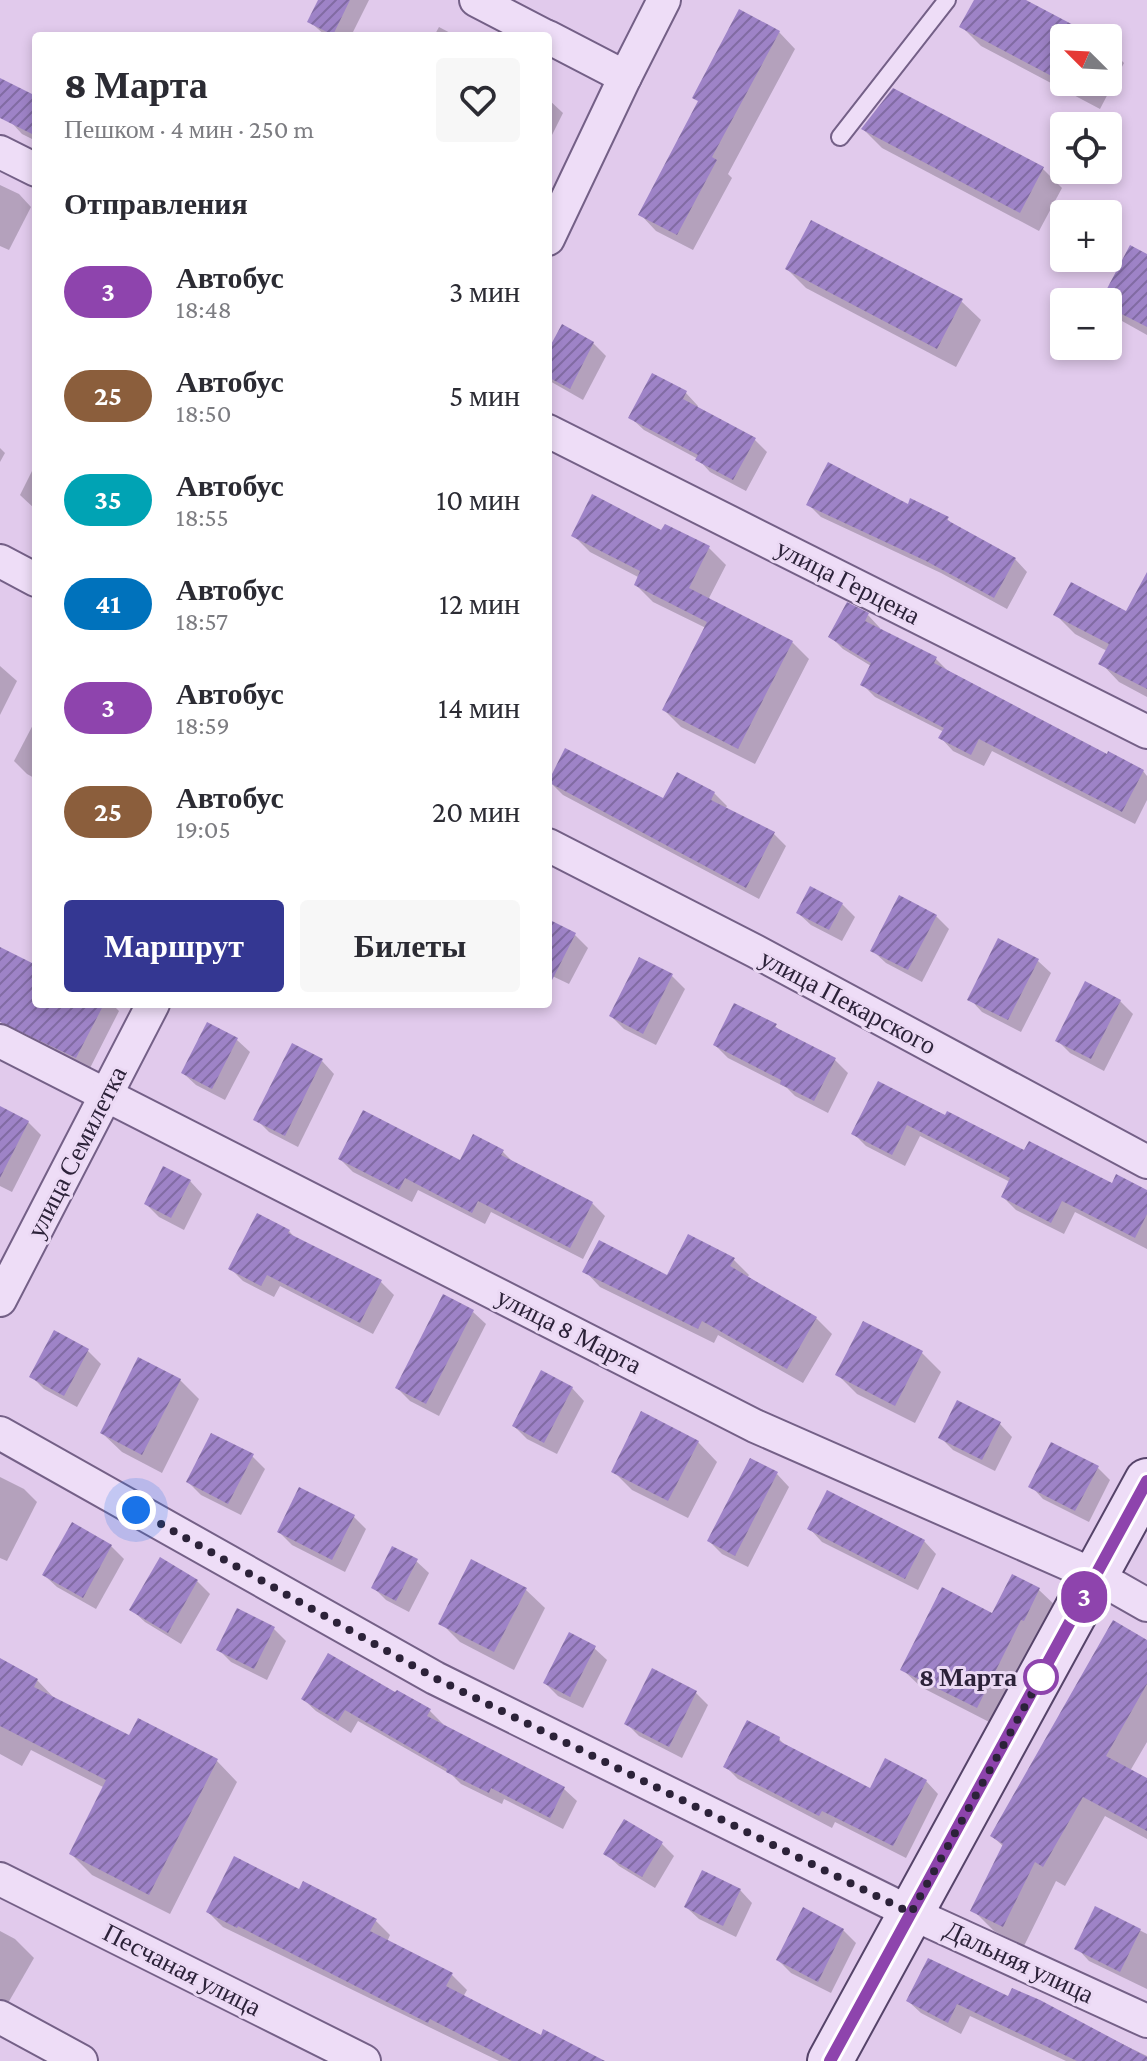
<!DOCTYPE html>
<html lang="ru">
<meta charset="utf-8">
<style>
body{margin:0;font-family:"Crimson Pro",serif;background:#f7f7f7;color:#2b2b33;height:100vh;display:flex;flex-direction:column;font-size:30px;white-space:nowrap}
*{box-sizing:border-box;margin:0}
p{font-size:26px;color:#7c7c81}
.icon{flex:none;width:44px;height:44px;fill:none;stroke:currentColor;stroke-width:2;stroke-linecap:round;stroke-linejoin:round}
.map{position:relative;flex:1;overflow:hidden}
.sheet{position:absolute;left:32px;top:32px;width:520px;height:976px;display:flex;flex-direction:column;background:#fff;border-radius:8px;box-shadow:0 4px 12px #0003}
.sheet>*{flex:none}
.badge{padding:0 16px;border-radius:26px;font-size:28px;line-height:52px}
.needle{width:52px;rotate:294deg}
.controls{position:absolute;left:1050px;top:24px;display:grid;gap:16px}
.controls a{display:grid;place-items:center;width:72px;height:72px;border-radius:8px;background:#fff;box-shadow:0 4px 12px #0003;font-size:40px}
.you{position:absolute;width:40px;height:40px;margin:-20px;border:6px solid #fff;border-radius:50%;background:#1a73e8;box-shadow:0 0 0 12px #1a73e833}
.map>.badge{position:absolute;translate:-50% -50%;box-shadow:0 0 0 4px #fff}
h2{padding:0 32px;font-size:30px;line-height:72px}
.round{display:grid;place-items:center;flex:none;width:84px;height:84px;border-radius:8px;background:#f7f7f7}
.summary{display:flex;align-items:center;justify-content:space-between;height:136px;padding:0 32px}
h1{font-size:38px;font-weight:800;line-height:60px}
.primary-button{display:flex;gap:16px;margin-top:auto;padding:16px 32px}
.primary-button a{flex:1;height:92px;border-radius:8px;background:#343792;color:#fff;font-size:32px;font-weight:800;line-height:92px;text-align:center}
.primary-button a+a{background:#f7f7f7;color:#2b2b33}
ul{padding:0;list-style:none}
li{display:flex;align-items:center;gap:24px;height:104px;padding:0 32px}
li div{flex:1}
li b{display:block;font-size:30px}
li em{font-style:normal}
li .badge{min-width:88px;font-weight:700;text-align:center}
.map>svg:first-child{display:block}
.shadow{fill:#0003}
.building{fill:url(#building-hatch)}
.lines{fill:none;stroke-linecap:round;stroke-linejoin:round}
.lane-casing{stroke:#746087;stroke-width:20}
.street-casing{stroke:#746087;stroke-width:36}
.secondary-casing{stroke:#554369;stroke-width:48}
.lane{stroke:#eeddf7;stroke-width:16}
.street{stroke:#eeddf7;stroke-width:32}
.secondary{stroke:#eeddf7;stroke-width:44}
.line-casing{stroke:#fff;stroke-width:18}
.line{stroke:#8e44ad;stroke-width:12}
.walk{stroke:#2c2239;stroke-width:8;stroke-dasharray:0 14.4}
.stop-dot{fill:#fff;stroke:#8e44ad;stroke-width:4}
.labels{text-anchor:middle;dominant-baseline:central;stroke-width:6;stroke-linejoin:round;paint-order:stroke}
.street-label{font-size:26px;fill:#2c2239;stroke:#ebd9f4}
.stop-label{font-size:26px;font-weight:bold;fill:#2c2239;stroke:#ebd9f4;text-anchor:end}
</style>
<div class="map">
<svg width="1147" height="2061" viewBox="0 0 1147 2061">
<defs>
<pattern id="building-hatch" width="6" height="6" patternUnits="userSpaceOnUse" patternTransform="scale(2)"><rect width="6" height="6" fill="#9e83c7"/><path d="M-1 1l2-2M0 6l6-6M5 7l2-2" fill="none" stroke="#816ba3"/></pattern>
</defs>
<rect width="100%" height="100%" fill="#e1caec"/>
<g class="shadow">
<polygon points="320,0 369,0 351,36 326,36 309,21"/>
<polygon points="976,0 1021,0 1093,38 1064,38 1064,82 1108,82 1108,47 1124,63 1100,109 981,46 962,27"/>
<polygon points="439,27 456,36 434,36"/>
<polygon points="779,32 795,49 728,174 732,178 693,250 656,231 640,214 700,102"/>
<polygon points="36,98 36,141 22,134 10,121"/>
<polygon points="548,99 563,113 548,143"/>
<polygon points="863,129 1043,169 1062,188 1039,231 882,148"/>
<polygon points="0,185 19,194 31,207 9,250 0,246"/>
<polygon points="1147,256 1147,335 1122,321 1108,308 1108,302 1103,302"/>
<polygon points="787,269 961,301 981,320 956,367 806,288"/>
<polygon points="593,343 606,356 583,400 548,380 548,354"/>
<polygon points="686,393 698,406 697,409 754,439 767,452 746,491 710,472 698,459 644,430 631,418"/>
<polygon points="0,448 5,453 0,462"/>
<polygon points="36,463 36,510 20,495"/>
<polygon points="808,504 909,506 947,519 955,526 1015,559 1027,572 1007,609 941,573 821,517"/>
<polygon points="573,535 709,548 726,565 708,600 792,642 809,659 755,764 681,727 664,710 706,628 653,602 636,585 640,578 590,552"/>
<polygon points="1147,576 1147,697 1119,682 1101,663 1107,651 1075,634 1056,615 1127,614"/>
<polygon points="868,615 880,628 879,630 936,659 948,671 1108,756 1143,771 1147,776 1147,800 1135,824 992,751 984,766 953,751 941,738 944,732 875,697 862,684 871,666 843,649 831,637"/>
<polygon points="0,666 17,681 0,715"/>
<polygon points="36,719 36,779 27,774 14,761"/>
<polygon points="550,782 664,800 714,793 727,806 725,809 774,834 786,846 759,899 563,795"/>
<polygon points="842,904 855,917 842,941 811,925 798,913"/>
<polygon points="936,916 949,929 922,982 886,963 873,951"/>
<polygon points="548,921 575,935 588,948 569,984 548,974"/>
<polygon points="0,949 36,968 36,1004 112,1004 119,1011 89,1070 35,1042 27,1034 0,1020"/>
<polygon points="1038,961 1051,973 1021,1032 982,1012 970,999"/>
<polygon points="672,976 685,989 656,1045 624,1029 611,1016"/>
<polygon points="1120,1001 1133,1014 1104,1071 1070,1053 1057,1040"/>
<polygon points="775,1026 784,1034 835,1060 848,1073 828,1113 795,1096 787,1088 728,1058 715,1045"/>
<polygon points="237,1040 250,1052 225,1100 196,1085 183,1073"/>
<polygon points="322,1061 334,1074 298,1147 269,1132 256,1119"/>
<polygon points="879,1084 1025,1153 1113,1185 1147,1192 1147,1249 1075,1212 1064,1234 1016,1210 1003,1197 1010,1182 920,1136 905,1166 866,1146 854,1134"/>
<polygon points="0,1108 28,1122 41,1135 12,1192 0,1186"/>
<polygon points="503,1152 516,1165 592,1203 605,1216 583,1259 491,1212 485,1224 418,1190 412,1202 353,1172 340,1159 461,1162"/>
<polygon points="190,1181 202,1194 184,1230 159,1217 146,1204"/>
<polygon points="289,1231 297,1240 381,1282 394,1295 373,1334 280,1286 274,1297 243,1281 231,1269"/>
<polygon points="733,1259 749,1275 747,1278 816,1318 832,1334 803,1383 718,1335 714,1343 600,1287 585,1271 668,1277"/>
<polygon points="473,1312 486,1324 439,1416 410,1401 397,1388"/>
<polygon points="870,1327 922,1353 941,1372 915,1423 857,1394 838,1375"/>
<polygon points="88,1351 101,1364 77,1407 44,1389 31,1376"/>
<polygon points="180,1380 199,1399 162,1473 122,1452 102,1433"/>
<polygon points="572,1388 584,1401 557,1454 527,1439 514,1426"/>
<polygon points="1000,1424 1012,1437 995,1471 953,1450 940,1437"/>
<polygon points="698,1442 717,1462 688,1518 632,1490 613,1471"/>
<polygon points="252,1456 265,1469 241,1515 201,1495 188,1482"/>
<polygon points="1098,1468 1110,1480 1089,1522 1043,1499 1031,1486"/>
<polygon points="777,1474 789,1487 748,1567 722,1554 709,1541"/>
<polygon points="0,1477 24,1489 37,1502 7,1561 0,1558"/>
<polygon points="354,1517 366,1529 345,1572 292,1545 279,1532"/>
<polygon points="810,1529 924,1541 936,1554 918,1590 822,1542"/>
<polygon points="111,1546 124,1559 96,1609 57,1587 44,1575"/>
<polygon points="416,1561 429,1573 409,1612 386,1600 373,1587"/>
<polygon points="1013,1576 1039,1590 1058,1608 995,1725 921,1687 902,1669 993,1615"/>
<polygon points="197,1581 210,1594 181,1644 145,1622 132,1610"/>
<polygon points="525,1589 545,1608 514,1670 460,1642 441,1623"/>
<polygon points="274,1629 286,1641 267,1680 231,1662 218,1649"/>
<polygon points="1147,1642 1147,1742 1130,1771 1147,1779 1147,1839 1105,1816 1065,1886 1056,1881 1024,1946 994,1931 973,1910 1004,1847 992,1836"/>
<polygon points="594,1648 607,1660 583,1708 558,1696 545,1683"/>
<polygon points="0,1660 37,1680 57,1701 130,1738 217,1761 237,1782 170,1914 92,1875 71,1854 105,1788 31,1750 22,1766 0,1754"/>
<polygon points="398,1692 430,1711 443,1724 442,1726 564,1789 577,1801 563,1829 504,1799 502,1804 461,1784 452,1775 358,1721 351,1733 316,1711 303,1699 396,1695"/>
<polygon points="696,1693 708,1705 682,1758 639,1736 626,1723"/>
<polygon points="779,1739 788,1748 871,1790 926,1781 938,1794 906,1858 835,1822 832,1828 738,1779 726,1767"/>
<polygon points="661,1843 674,1856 655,1888 619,1866 606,1854"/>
<polygon points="740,1890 752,1903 736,1937 699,1919 686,1907"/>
<polygon points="300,1891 375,1920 390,1935 387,1942 452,1975 467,1990 463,1997 594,2061 499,2061 223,1927 208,1912"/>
<polygon points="1096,1908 1147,1934 1147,1989 1089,1961 1077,1948"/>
<polygon points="843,1930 856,1943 831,1993 791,1973 778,1960"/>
<polygon points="0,1931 15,1939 34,1958 0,2017"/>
<polygon points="1013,1991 1147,2056 1147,2061 1066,2061 970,2016 961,2034 921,2013 908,2001 1009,1999"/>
</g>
<g class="building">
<polygon points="318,0 350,0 333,35 307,22"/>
<polygon points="974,0 1026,0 1098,38 1064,38 1064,82 1085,82 1080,91 959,27"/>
<polygon points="739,9 780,31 712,157 717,160 677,235 638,215 698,101 692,98"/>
<polygon points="0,78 36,96 36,136 0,118"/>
<polygon points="893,88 1044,167 1020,213 861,129"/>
<polygon points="811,220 963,299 937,349 785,269"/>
<polygon points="1130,245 1147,254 1147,327 1108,307 1108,302 1100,302"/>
<polygon points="562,324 594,342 570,389 548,377 548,350"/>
<polygon points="652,373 687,391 683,399 756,438 733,480 695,460 698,455 628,418"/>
<polygon points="828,462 908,504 910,498 949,517 947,520 1016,558 994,598 926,561 806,505"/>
<polygon points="592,494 661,530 665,524 710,546 689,588 793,641 738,749 662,710 707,622 634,585 640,571 571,536"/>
<polygon points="1147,572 1147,689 1098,664 1109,644 1053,615 1071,582 1126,611"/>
<polygon points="847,602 869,613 865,621 937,657 934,663 1107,754 1108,751 1144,770 1122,812 979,739 971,755 938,738 944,728 860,685 871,663 828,637"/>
<polygon points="565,748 663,798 677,772 715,792 711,800 775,832 746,888 548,782"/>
<polygon points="810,886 843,903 829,930 796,913"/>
<polygon points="899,895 937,915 908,970 870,951"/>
<polygon points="548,919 576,933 548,988"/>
<polygon points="998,938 1039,959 1008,1020 967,1000"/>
<polygon points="0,947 36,965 36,1004 104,1004 76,1058 0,1022"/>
<polygon points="639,957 673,974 643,1034 609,1016"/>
<polygon points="1085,981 1121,1000 1091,1059 1055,1041"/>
<polygon points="734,1003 777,1024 775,1027 836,1058 814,1101 780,1084 781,1080 713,1045"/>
<polygon points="207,1022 238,1038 212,1089 181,1073"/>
<polygon points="292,1043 323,1059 285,1136 253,1120"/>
<polygon points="878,1081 945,1115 947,1111 1024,1150 1029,1141 1112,1183 1116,1174 1147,1190 1147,1214 1135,1238 1062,1201 1051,1223 1001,1197 1010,1178 907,1125 892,1155 851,1134"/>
<polygon points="0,1106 29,1121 0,1178"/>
<polygon points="363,1110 460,1160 473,1134 504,1150 501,1155 593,1202 570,1248 478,1201 472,1213 405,1178 399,1190 338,1159"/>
<polygon points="163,1166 191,1180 171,1218 144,1204"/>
<polygon points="257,1213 290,1230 288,1233 382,1280 360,1323 267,1275 261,1286 228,1269"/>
<polygon points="688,1234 735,1258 730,1266 817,1317 787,1369 702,1321 698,1329 582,1272 599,1240 667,1275"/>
<polygon points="443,1294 474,1310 426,1404 395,1388"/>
<polygon points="863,1321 923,1351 895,1406 835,1375"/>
<polygon points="54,1330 89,1349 64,1396 29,1377"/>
<polygon points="138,1357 181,1379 142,1455 100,1433"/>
<polygon points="541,1370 573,1387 544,1443 512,1426"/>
<polygon points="957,1400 1001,1422 982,1460 938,1438"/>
<polygon points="641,1411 699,1441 668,1501 611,1472"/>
<polygon points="211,1433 254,1454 228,1504 186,1482"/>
<polygon points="1051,1442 1099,1466 1075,1511 1028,1487"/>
<polygon points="750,1458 778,1472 735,1556 707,1541"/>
<polygon points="299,1487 355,1515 332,1560 277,1532"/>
<polygon points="827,1490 925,1540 905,1579 807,1529"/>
<polygon points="72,1522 112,1545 83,1598 42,1575"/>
<polygon points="392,1546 418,1559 396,1601 371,1588"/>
<polygon points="160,1557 198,1580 168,1633 129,1610"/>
<polygon points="471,1559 527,1588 494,1652 438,1624"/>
<polygon points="1012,1574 1040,1588 1024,1621 1021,1620 977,1708 900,1670 942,1587 992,1613"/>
<polygon points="237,1608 275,1627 254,1669 216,1650"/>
<polygon points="1113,1620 1147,1640 1147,1684 1106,1756 1147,1778 1147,1831 1083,1797 1043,1867 1035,1862 1003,1927 970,1911 1003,1844 990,1836"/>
<polygon points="569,1632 596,1646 570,1697 543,1683"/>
<polygon points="328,1653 395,1692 397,1690 431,1709 427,1716 565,1787 550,1818 491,1788 489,1793 446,1772 447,1769 345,1710 338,1721 301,1699"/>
<polygon points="0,1658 38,1679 34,1687 129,1735 138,1718 218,1759 149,1895 69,1854 106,1780 0,1726"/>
<polygon points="652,1668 697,1691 669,1747 624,1724"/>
<polygon points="747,1720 780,1737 779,1741 870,1788 885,1758 927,1780 893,1846 822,1811 819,1816 723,1767"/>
<polygon points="624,1819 663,1842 642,1877 603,1854"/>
<polygon points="234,1856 299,1889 303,1881 377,1919 370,1931 453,1973 446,1986 541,2035 543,2029 605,2061 512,2061 430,2019 428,2023 238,1926 237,1928 206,1912"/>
<polygon points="702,1870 741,1889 723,1926 684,1907"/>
<polygon points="1095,1906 1141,1929 1120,1972 1074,1949"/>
<polygon points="803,1907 844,1929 818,1982 776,1960"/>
<polygon points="928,1958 1008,1996 1012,1988 1040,2000 1147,2057 1147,2061 1077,2061 957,2004 948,2023 906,2001"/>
</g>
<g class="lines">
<g class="lane-casing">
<polyline id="lane" points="840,137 947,0"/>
</g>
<g class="street-casing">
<g id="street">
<polyline points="476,0 545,36"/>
<polyline points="548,37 625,77"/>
<polyline points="0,152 36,170"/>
<polyline points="548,239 625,77 664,0"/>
<polyline points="548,431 1147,732"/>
<polyline points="0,561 36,580"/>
<polyline points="548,845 755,951 1147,1162"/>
<polyline points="0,1041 755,1426 1096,1576 1147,1605"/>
<polyline points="0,1300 153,1004"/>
<polyline points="0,1433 435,1678 911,1913 1147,2021"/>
<polyline points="0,1879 364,2061"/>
<polyline points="0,2017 81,2061"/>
</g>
</g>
<g class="secondary-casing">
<polyline id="secondary" points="830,2061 1147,1481"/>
</g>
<use href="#lane" class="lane"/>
<use href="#street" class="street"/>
<use href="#secondary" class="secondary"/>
</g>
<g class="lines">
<g class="line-casing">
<polyline id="line" points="830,2061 1147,1481"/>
</g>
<use href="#line" class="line"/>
<polyline class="walk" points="136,1510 435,1678 911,1913 1041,1677"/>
</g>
<circle class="stop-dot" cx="1041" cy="1677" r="16"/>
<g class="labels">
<g class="street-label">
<text transform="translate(848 582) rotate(27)">улица Герцена</text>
<text transform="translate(848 1002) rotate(28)">улица Пекарского</text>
<text transform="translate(77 1152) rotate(-63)">улица Семилетка</text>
<text transform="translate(569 1331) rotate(27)">улица 8 Марта</text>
<text transform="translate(1019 1962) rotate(25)">Дальняя улица</text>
<text transform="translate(182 1970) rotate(27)">Песчаная улица</text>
</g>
<g class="stop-label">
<text x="1017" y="1677">8 Марта</text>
</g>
</g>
</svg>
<div class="controls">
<a><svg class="needle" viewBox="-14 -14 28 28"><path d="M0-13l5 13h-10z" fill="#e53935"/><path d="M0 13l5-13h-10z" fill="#7c7c81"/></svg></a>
<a><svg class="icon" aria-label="locate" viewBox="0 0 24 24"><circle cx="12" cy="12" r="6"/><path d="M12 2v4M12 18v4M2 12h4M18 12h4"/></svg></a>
<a>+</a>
<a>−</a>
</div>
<div class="you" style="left:136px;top:1510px"></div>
<b class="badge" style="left:1084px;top:1597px;background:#8e44ad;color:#fff">3</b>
<section class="sheet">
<div class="summary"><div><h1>8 Марта</h1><p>Пешком · 4 мин · 250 m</p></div><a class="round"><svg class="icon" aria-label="heart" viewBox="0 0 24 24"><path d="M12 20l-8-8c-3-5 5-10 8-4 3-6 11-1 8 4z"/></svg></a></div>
<h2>Отправления</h2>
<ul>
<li><span class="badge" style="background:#8e44ad;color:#fff">3</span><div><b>Автобус</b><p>18:48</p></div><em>3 мин</em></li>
<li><span class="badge" style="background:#8b5e3c;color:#fff">25</span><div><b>Автобус</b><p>18:50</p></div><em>5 мин</em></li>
<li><span class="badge" style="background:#00a3b4;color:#fff">35</span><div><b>Автобус</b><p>18:55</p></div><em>10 мин</em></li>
<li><span class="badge" style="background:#0072bc;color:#fff">41</span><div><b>Автобус</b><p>18:57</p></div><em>12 мин</em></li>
<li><span class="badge" style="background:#8e44ad;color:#fff">3</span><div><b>Автобус</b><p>18:59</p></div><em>14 мин</em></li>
<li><span class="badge" style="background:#8b5e3c;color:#fff">25</span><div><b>Автобус</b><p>19:05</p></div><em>20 мин</em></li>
</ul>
<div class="primary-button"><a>Маршрут</a><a>Билеты</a></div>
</section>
</div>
